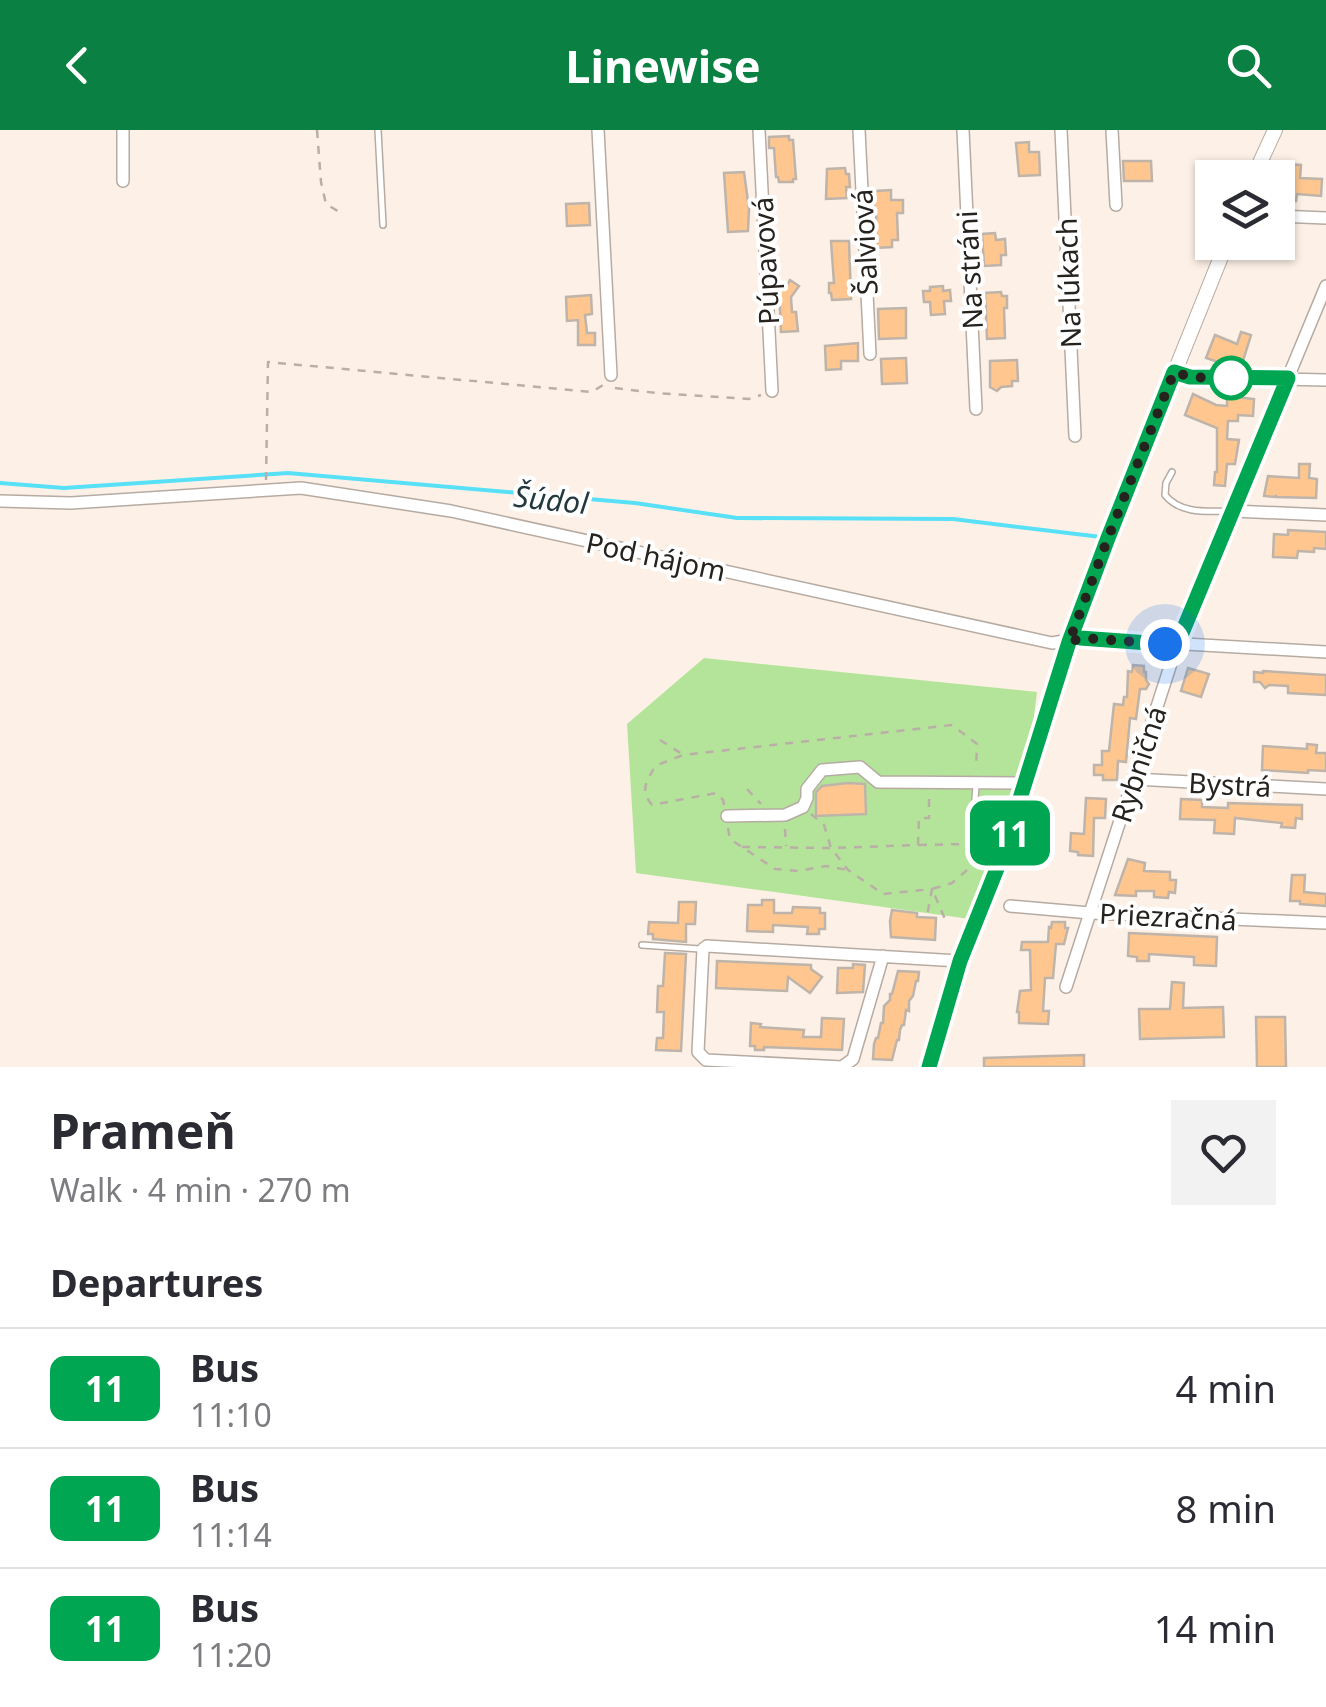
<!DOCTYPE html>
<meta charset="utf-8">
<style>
body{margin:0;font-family:"Noto Sans",sans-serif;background:#f2f2f3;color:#2b2b33;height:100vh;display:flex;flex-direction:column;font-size:38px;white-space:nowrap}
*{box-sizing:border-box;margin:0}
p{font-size:32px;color:#7c7c81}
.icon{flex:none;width:55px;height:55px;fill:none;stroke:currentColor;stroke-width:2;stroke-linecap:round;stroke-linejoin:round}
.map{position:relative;height:937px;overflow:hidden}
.details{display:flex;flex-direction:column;background:#fff;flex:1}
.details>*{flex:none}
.badge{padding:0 20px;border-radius:15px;font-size:35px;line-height:65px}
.tools{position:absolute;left:1195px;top:30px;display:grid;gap:20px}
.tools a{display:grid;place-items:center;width:100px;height:100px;border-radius:0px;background:#fff;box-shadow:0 2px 8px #0004;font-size:50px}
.you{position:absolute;width:50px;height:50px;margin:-25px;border:8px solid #fff;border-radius:50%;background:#1a73e8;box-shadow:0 0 0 15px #1a73e833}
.map>.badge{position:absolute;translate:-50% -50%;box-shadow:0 0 0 5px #fff}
h2{padding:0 50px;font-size:38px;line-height:90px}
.round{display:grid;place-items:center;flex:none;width:105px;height:105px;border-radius:0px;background:#f2f2f3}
.overview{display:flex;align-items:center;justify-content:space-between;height:170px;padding:0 50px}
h1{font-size:48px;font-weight:700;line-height:75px}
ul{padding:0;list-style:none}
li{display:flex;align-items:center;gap:30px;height:120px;padding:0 50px;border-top:2px solid #e1e1e2}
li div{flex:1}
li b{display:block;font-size:38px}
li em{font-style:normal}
li .badge{min-width:110px;font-weight:700;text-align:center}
header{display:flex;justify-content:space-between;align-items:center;height:130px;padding:0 50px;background:#0b8043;color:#fff;font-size:45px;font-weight:700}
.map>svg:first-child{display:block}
.green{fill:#b4e499}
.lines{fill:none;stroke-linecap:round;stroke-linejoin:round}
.stream{stroke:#58e0f7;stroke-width:4}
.building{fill:#ffc78f;stroke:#beb4aa;stroke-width:2.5}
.service-casing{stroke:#b6aba2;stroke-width:8}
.minor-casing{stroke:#b6aba2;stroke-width:14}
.tertiary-casing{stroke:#b6aba2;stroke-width:16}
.path{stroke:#b9afa7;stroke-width:2.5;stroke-dasharray:8 8;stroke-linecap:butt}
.service{stroke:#fff;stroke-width:5}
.minor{stroke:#fff;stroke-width:11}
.tertiary{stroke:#fff;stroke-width:14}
.line-casing{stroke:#fff;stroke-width:22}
.line{stroke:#00a651;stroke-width:15}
.walk{stroke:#26221e;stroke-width:10;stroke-dasharray:0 18}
.stop-dot{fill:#fff;stroke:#00a651;stroke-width:5}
.labels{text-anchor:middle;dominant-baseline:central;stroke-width:8;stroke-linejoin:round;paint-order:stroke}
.street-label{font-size:28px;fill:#26221e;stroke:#fff}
.water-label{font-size:30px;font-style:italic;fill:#22393e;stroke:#fff}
</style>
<header><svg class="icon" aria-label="back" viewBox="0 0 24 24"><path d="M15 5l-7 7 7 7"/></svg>Linewise<svg class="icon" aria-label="search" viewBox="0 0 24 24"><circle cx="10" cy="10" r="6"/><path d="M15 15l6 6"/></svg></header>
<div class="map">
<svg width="1326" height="937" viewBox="0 0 1326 937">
<rect width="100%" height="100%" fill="#fdf1e7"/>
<polygon class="green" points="704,528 1037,562 1030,619 970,789 636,743 627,594"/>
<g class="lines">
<polyline class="stream" points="0,353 64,358 288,343 635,373 737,388 953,389 1101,407"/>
</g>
<g class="building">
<polygon points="789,6 789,10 793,10 796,49 793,49 793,52 779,52 778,47 776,47 774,18 769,18 769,7"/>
<polygon points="1029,12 1029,22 1039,22 1040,45 1019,46 1016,13"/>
<polygon points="1123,31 1151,31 1152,51 1124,51"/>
<polygon points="1284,34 1301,35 1300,48 1322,49 1321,66 1297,64 1296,71 1283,70"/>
<polygon points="845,38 846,44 849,44 850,57 846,57 847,68 826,69 827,39"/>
<polygon points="744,42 749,79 748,101 728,102 724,43"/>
<polygon points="891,60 891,70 903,70 903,83 897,83 898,110 892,110 892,117 877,118 876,84 873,84 875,61"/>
<polygon points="589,73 590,95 567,96 566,74"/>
<polygon points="995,103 996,110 1005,109 1006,125 1001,125 1001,135 984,136 982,104"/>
<polygon points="831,111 849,111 851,169 832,170 831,163 829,163 829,153 834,153"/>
<polygon points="790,150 799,156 791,167 792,182 796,182 798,201 781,202 779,158 786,157"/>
<polygon points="943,156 943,161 950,160 951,171 944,171 945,184 931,185 930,172 924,172 923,161 930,161 930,157"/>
<polygon points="1001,162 1002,166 1007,166 1007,178 1004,178 1005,208 987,209 985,163"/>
<polygon points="591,165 592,184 585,185 587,203 595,203 595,215 578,215 578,190 567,191 566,167"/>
<polygon points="906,178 906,208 879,209 878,179"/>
<polygon points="1241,202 1251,205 1242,234 1232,230 1230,236 1206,228 1215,205 1237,214"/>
<polygon points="858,213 858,231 841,231 841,239 826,240 825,216"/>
<polygon points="906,228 907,253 882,254 881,229"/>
<polygon points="1017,230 1018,251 1012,251 1012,256 1001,257 997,261 990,257 990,231"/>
<polygon points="1193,264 1216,275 1227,276 1227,266 1254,269 1253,286 1238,285 1238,291 1228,291 1227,309 1239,310 1235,334 1227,334 1225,356 1214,355 1215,342 1217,342 1217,298 1185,285"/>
<polygon points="1299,334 1310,334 1309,348 1317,349 1316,368 1276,367 1276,365 1275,367 1264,366 1268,346 1299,348"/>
<polygon points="1288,400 1326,402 1326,419 1314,418 1314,422 1298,421 1297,428 1273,427 1274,404 1288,405"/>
<polygon points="1133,535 1144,536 1144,542 1146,542 1146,550 1149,554 1146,559 1140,559 1136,589 1130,588 1126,632 1118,631 1117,650 1103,650 1103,645 1094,645 1094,635 1102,635 1102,621 1109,621 1114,574 1123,575 1124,567 1127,567 1128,541 1132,542"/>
<polygon points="1188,538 1209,544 1201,567 1181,561"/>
<polygon points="1263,541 1326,545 1326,565 1288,563 1288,556 1269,555 1265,558 1260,552 1254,552 1254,542 1263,543"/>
<polygon points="1307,614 1317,615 1316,623 1326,623 1326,641 1308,640 1308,643 1262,640 1263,616 1307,619"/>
<polygon points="848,653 865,654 866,684 816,686 816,662 822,656"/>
<polygon points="1086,668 1106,669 1105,688 1094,688 1093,726 1078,725 1078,722 1070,721 1071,703 1084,704"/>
<polygon points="1181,669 1202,670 1202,677 1228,678 1228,673 1302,675 1302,689 1296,688 1295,698 1281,697 1282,693 1235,688 1234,704 1214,703 1215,690 1180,689"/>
<polygon points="1128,729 1145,733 1144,741 1170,742 1170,750 1176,750 1175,763 1169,762 1168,768 1154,767 1154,761 1136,761 1136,766 1115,765"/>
<polygon points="1292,745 1305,745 1304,762 1326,764 1326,776 1300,774 1300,771 1290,771"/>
<polygon points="762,770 774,770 774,783 792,783 793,777 820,778 820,783 825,783 825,799 819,799 819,804 807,804 808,797 773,795 773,802 747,801 748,775 762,775"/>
<polygon points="679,772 696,772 695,794 686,794 686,812 653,809 653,804 648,804 649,792 678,793"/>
<polygon points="892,780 917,783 917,787 936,788 935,810 891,807 890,791"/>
<polygon points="1052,792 1065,792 1065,798 1068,798 1064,814 1056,814 1053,848 1045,848 1043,881 1049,881 1048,894 1019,893 1019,882 1017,882 1020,861 1031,860 1030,820 1021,820 1022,812 1048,812 1049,797 1051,798"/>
<polygon points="1129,803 1217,807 1216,836 1194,835 1194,827 1149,824 1149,831 1137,831 1137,827 1128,826"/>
<polygon points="665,823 686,824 681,921 656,920 657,908 663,908 664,882 657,882 658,856 663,856"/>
<polygon points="717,831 811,835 811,839 822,847 810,863 788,847 787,861 716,858"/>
<polygon points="853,834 865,835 863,862 837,863 838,838 853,838"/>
<polygon points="898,841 919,842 918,851 916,851 913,866 909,871 909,881 906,880 904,895 902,895 900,900 899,910 897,910 892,930 873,929 874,914 876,908 878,908 881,893 883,893 884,876 890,870 890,864 892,864"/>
<polygon points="1172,852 1184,853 1183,878 1223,877 1224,907 1140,909 1139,879 1170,879"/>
<polygon points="1256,887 1285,887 1286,937 1257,937"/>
<polygon points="822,888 844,889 842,920 764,917 764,920 755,920 755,916 750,916 751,893 761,894 760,897 804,900 803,907 821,907"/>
<polygon points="1084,925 1084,937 984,937 984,928"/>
</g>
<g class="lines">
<g class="service-casing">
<g id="service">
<polyline points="378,0 383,95"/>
<path d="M 1172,342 L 1166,353 L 1165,365 C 1181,385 1209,381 1232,381"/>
<polyline points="975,669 976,656"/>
<polyline points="642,815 700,819"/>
</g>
</g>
<g class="minor-casing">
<g id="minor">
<polyline points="598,0 611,245"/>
<polyline points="759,0 772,261"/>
<polyline points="859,0 870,224"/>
<polyline points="963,0 976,279"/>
<polyline points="1061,0 1075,306"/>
<polyline points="1112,0 1116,75"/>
<polyline points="123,51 123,0"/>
<polyline points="1278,86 1326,88"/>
<polyline points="1174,242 1190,247 1326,250"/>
<polyline points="0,371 71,373 301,358 451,381 1052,513 1081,508 1326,522"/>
<polyline points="1233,381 1326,385"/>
<polyline points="1134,649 1326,659"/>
<polyline points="727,686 785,685 803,677 807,668 807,659 822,640 860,637 878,652 1027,653"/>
<polyline points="1010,776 1090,783 1326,793"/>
<polyline points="883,826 853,929 842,937 706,930 698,922 703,819 707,816 959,831"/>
<polyline points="1066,857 1177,515 1326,156"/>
</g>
</g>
<g class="tertiary-casing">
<g id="tertiary">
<polyline points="1253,48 1275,0"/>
<polyline points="929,937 959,831 1002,727 1027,653 1069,512 1108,408 1227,112"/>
</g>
</g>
<g class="path">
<polyline points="317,0 321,52 326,74 341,83"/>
<polyline points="615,258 656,263 749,269 761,265"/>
<polyline points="266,350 268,232 592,262 603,255"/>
<polyline points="660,610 682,624"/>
<polyline points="747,659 761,674"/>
<path d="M 724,675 L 723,670 L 716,663 L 652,675 C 639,659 647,652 655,636 L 683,625 L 952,595 L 977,614 L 976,639"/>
<polyline points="811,684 824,695 831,718 848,740 883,764 932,759 927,786"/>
<polyline points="728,698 730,709 775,739 799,741 826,736 848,740"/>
<polyline points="785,699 786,716"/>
<polyline points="919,715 965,714 974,720 974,734 952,753 932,759 945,789"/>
<polyline points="742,717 831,718 918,715 919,688 929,688 929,664"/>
</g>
<use href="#service" class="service"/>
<use href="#minor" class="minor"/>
<use href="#tertiary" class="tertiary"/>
</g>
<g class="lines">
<g class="line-casing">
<polyline id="line" points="929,937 960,831 1002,726 1069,512 1108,408 1174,242 1190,247 1288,248 1177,515 1080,508"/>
</g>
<use href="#line" class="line"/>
<polyline class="walk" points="1165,514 1082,508 1069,512 1108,408 1174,242 1190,247 1241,249 1231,248"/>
</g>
<circle class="stop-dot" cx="1231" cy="248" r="20"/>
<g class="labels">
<g class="street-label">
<text transform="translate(864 112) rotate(-93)">Šalviová</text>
<text transform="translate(765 131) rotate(-93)">Púpavová</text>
<text transform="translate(969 140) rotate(-93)">Na stráni</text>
<text transform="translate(1068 153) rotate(-92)">Na lúkach</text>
<text transform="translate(656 426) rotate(12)">Pod hájom</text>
<text transform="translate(1138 634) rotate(-72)">Rybničná</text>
<text transform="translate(1230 654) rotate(3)">Bystrá</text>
<text transform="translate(1168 786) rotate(3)">Priezračná</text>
</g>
<g class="water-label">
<text transform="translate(551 369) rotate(6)">Šúdol</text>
</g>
</g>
</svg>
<div class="tools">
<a><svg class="icon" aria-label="layers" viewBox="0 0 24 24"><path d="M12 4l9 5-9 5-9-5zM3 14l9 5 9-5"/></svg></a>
</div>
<div class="you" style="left:1165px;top:514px"></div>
<b class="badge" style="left:1010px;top:703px;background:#00a651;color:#fff">11</b>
</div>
<section class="details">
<div class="overview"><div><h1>Prameň</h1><p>Walk · 4 min · 270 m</p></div><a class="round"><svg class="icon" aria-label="heart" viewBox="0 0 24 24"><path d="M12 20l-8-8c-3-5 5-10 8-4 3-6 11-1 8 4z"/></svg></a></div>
<h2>Departures</h2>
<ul>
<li><span class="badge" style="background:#00a651;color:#fff">11</span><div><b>Bus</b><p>11:10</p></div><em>4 min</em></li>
<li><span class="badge" style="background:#00a651;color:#fff">11</span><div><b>Bus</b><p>11:14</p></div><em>8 min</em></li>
<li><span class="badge" style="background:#00a651;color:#fff">11</span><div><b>Bus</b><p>11:20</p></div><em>14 min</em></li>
</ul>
</section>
